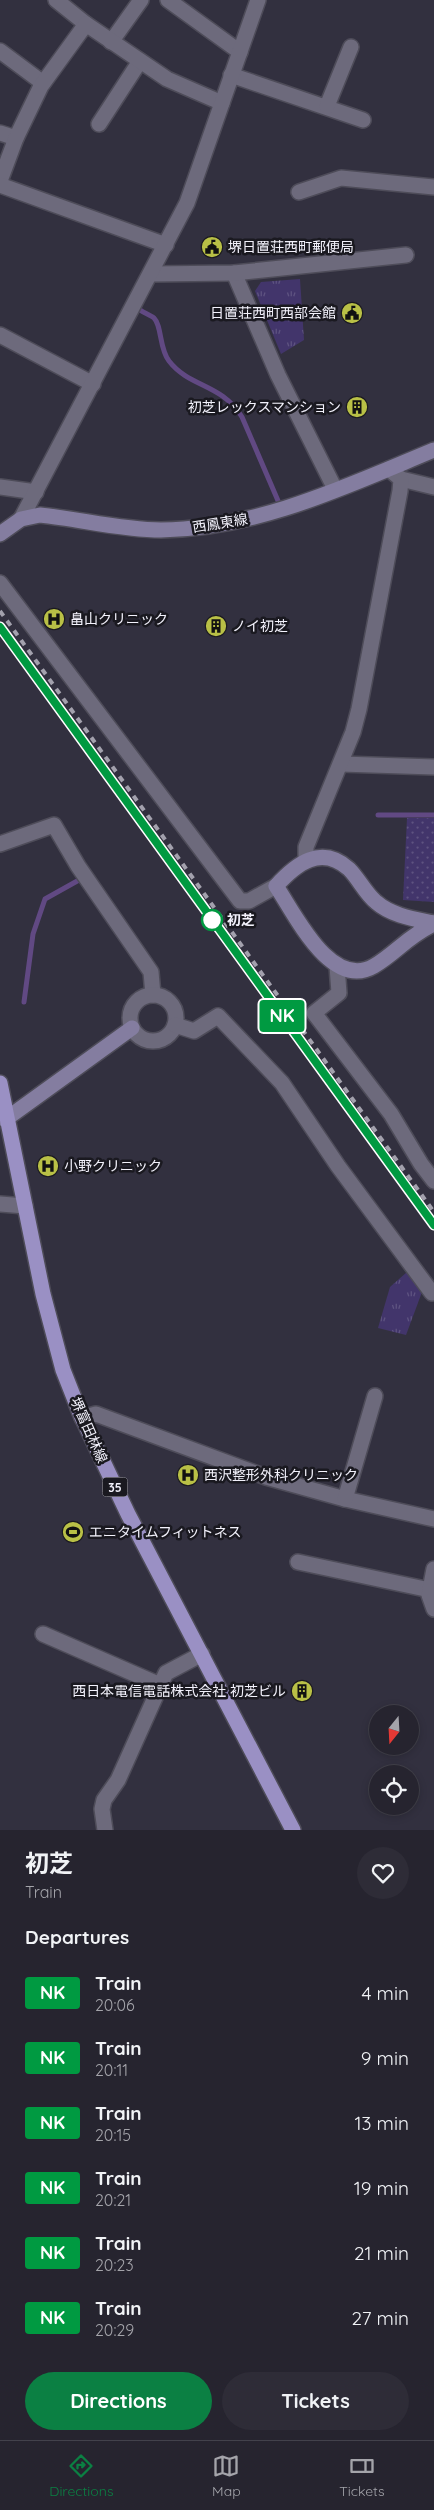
<!DOCTYPE html>
<meta charset="utf-8">
<style>
body{margin:0;font-family:Quicksand,"Noto Sans JP",sans-serif;background:#2e2c37;color:#f1f3f6;height:100vh;display:flex;flex-direction:column;font-size:19px;white-space:nowrap}
*{box-sizing:border-box;margin:0}
p{font-size:16px;color:#a4a4aa}
.icon{flex:none;width:28px;height:28px;fill:none;stroke:currentColor;stroke-width:2;stroke-linecap:round;stroke-linejoin:round}
.map{position:relative;height:1830px;overflow:hidden}
.drawer{display:flex;flex-direction:column;background:#26242f;flex:1}
.drawer>*{flex:none}
.badge{padding:0 10px;border-radius:4px;font-size:18px;line-height:32px}
.needle{width:32px;rotate:198deg}
.fabs{position:absolute;left:369px;top:1705px;display:grid;gap:10px}
.fabs a{display:grid;place-items:center;width:50px;height:50px;border-radius:50%;background:#26242f;box-shadow:0 2px 8px #0003,0 0 0 1px #42414b;font-size:25px}
.map>.badge{position:absolute;translate:-50% -50%;box-shadow:0 0 0 2px #fff}
h2{padding:0 25px;font-size:19px;line-height:45px}
.round{display:grid;place-items:center;flex:none;width:52px;height:52px;border-radius:26px;background:#2e2c37}
.head{display:flex;align-items:center;justify-content:space-between;height:85px;padding:0 25px}
h1{font-size:24px;font-weight:700;line-height:38px}
.button{display:flex;gap:10px;margin-top:auto;padding:10px 25px}
.button a{flex:1;height:58px;border-radius:30px;background:#0b8043;color:#fff;font-size:20px;font-weight:700;line-height:58px;text-align:center}
.button a+a{background:#2e2c37;color:#f1f3f6}
ul{padding:0;list-style:none}
li{display:flex;align-items:center;gap:15px;height:65px;padding:0 25px}
li div{flex:1}
li b{display:block;font-size:19px}
li em{font-style:normal}
li .badge{min-width:55px;font-weight:700;text-align:center}
.dock{display:flex;justify-content:space-around;align-items:center;height:70px;border-top:1px solid #42414b;background:#26242f;font-size:14px;color:#a4a4aa}
.dock a{display:grid;justify-items:center;gap:2px}
.dock .current{color:#0b8043}
.map>svg:first-child{display:block}
.grass{fill:url(#grass-dots)}
.park{fill:url(#park-tufts)}
.lines{fill:none;stroke-linecap:round;stroke-linejoin:round}
.stream{stroke:#614983;stroke-width:5}
.street-casing{stroke:#4e4c59;stroke-width:18}
.secondary-casing{stroke:#4e4c59;stroke-width:18}
.primary-casing{stroke:#4e4c59;stroke-width:18}
.street{stroke:#6d6a7c;stroke-width:15}
.secondary{stroke:#847da0;stroke-width:15}
.primary{stroke:#9a90c4;stroke-width:15}
.rail{stroke:#a3a1ad;stroke-width:4;stroke-dasharray:6 6;stroke-linecap:butt}
.line-casing{stroke:#fff;stroke-width:11}
.line{stroke:#009a41;stroke-width:8}
.stop-dot{fill:#fff;stroke:#009a41;stroke-width:2.5}
.labels{text-anchor:middle;dominant-baseline:central;stroke-width:5;stroke-linejoin:round;paint-order:stroke}
.shield{fill:#1a1920;stroke:#b2b1ba;stroke-width:1}
.shield-label{font-size:12px;font-weight:bold;fill:#f3f2fc}
.poi-label{font-size:14px;fill:#f3f2fc;stroke:#1a1920;text-anchor:start}
.street-label{font-size:14px;fill:#f3f2fc;stroke:#1a1920}
.stop-label{font-size:14px;font-weight:bold;fill:#f3f2fc;stroke:#1a1920;text-anchor:start}
</style>
<div class="map">
<svg width="434" height="1830" viewBox="0 0 434 1830">
<defs>
<pattern id="grass-dots" width="8" height="8" patternUnits="userSpaceOnUse" patternTransform="scale(1.25)"><rect width="8" height="8" fill="#42356b"/><path d="M2 2h.1M6 6h.1" fill="none" stroke="#5e5381" stroke-width="1.8" stroke-linecap="round"/></pattern>
<pattern id="park-tufts" width="24" height="20" patternUnits="userSpaceOnUse" patternTransform="scale(1.25)"><rect width="24" height="20" fill="#42356b"/><path d="M3 7l-1-3M5 7V3M7 7l1-3M15 17l-1-3M17 17v-4M19 17l1-3" fill="none" stroke="#5e5381"/></pattern>
</defs>
<rect width="100%" height="100%" fill="#32303f"/>
<polygon class="grass" points="407,818 434,818 434,902 403,900"/>
<g class="park">
<polygon points="300,279 304,340 281,354 255,291 261,282"/>
<polygon points="407,1272 422,1292 406,1335 378,1328 390,1287"/>
</g>
<g class="lines">
<g class="stream">
<path d="M 140,310 C 144,313 151,315 154,318 C 162,326 159,348 169,361 C 190,388 221,383 242,417 L 279,503"/>
<polyline points="378,815 434,815"/>
<polyline points="24,1002 33,934 45,899 79,880"/>
</g>
<g class="street-casing">
<g id="street">
<polyline points="56,0 86,24"/>
<polyline points="168,0 240,52"/>
<polyline points="111,42 141,0"/>
<polyline points="0,51 43,83"/>
<polyline points="231,75 363,120"/>
<polyline points="327,106 351,47"/>
<polyline points="99,124 140,61"/>
<polyline points="0,133 16,138"/>
<polyline points="0,181 16,138 41,86 86,24 167,79 222,103"/>
<polyline points="0,185 166,245"/>
<polyline points="299,192 341,178 434,187"/>
<polyline points="234,273 278,375 335,489"/>
<polyline points="151,274 234,273 406,255"/>
<polyline points="0,335 93,384"/>
<polyline points="401,479 434,487"/>
<polyline points="0,487 36,492"/>
<polyline points="21,519 187,203 258,0"/>
<polyline points="0,583 240,901 249,901 276,886"/>
<polyline points="341,764 434,767"/>
<polyline points="0,844 54,825 78,866 151,972 153,995"/>
<polyline points="306,859 306,847 353,732 359,709 400,491 401,479 389,469"/>
<polyline points="337,966 339,993 314,1013 391,1114 421,1164 434,1181"/>
<circle cx="153" cy="1018" r="23"/>
<polyline points="175,1025 194,1031 218,1016 282,1083 338,1166 432,1293"/>
<polyline points="0,1204 25,1206"/>
<polyline points="82,1418 96,1414 266,1477 345,1499 434,1519"/>
<polyline points="345,1499 375,1396"/>
<polyline points="298,1562 430,1590"/>
<polyline points="434,1569 429,1595 434,1609"/>
<polyline points="43,1634 160,1685"/>
<polyline points="105,1830 102,1809 104,1800 118,1780 166,1673 202,1654"/>
</g>
</g>
<g class="secondary-casing">
<g id="secondary">
<path d="M 0,534 L 21,519 L 40,515 C 80,519 121,530 161,530 C 257,529 347,486 434,450"/>
<path d="M 434,923 C 415,919 392,916 376,902 C 365,893 359,879 349,869 C 321,844 296,864 276,886 C 295,914 331,991 374,966 C 396,953 408,936 434,924"/>
<polyline points="0,1118 6,1119 132,1028"/>
</g>
</g>
<g class="primary-casing">
<polyline id="primary" points="0,1083 43,1294 63,1370 80,1413 128,1514 293,1830"/>
</g>
<use href="#street" class="street"/>
<use href="#secondary" class="secondary"/>
<use href="#primary" class="primary"/>
<g class="rail">
<polyline points="0,611 434,1212"/>
<polyline points="0,627 165,855"/>
<polyline points="354,1116 434,1225"/>
</g>
</g>
<g class="lines">
<g class="line-casing">
<polyline id="line" points="0,627 434,1225"/>
</g>
<use href="#line" class="line"/>
</g>
<defs>
<g id="civic-disc" transform="scale(1.125)"><circle r="9.5" fill="#b9c046" stroke="#1a1920"/><path d="M-.6-6.5H3V-4.5H.6V-3L4-1V1h2V6H-6V1h2V-1L-.6-3ZM-1.2 2.5V6h2.4V2.5Z" fill="#111"/></g>
<g id="building-disc" transform="scale(1.125)"><circle r="9.5" fill="#b9c046" stroke="#1a1920"/><path d="M-4-6H4V6H1V3H-1V6H-4ZM-2.5-4.3h1.7v1.8h-1.7ZM.8-4.3h1.7v1.8H.8ZM-2.5-1h1.7V.8h-1.7ZM.8-1h1.7V.8H.8Z" fill="#111"/></g>
<g id="hospital-disc" transform="scale(1.125)"><circle r="9.5" fill="#b9c046" stroke="#1a1920"/><path d="M-5-5h3v3.5h4V-5h3V5h-3V1.5h-4V5h-3Z" fill="#111"/></g>
<g id="stadium-disc" transform="scale(1.125)"><circle r="9.5" fill="#b9c046" stroke="#1a1920"/><path d="M0-5a6.5 5 0 1 0 0 10a6.5 5 0 1 0 0-10ZM-3.5-1.8h7v3.6h-7Z" fill="#111"/></g>
</defs>
<g fill-rule="evenodd">
<use href="#civic-disc" x="212" y="247"/>
<use href="#civic-disc" x="352" y="313"/>
<use href="#building-disc" x="357" y="407"/>
<use href="#hospital-disc" x="54" y="619"/>
<use href="#building-disc" x="216" y="626"/>
<use href="#hospital-disc" x="48" y="1166"/>
<use href="#hospital-disc" x="188" y="1475"/>
<use href="#stadium-disc" x="73" y="1532"/>
<use href="#building-disc" x="302" y="1691"/>
</g>
<circle class="stop-dot" cx="212" cy="920" r="10"/>
<g class="labels">
<rect class="shield" x="102.5" y="1477.5" width="25" height="19" rx="4"/>
<g class="shield-label">
<text x="115" y="1487">35</text>
</g>
<g class="poi-label">
<text x="228" y="247">堺日置荘西町郵便局</text>
<text x="336" y="313" text-anchor="end">日置荘西町西部会館</text>
<text x="341" y="407" text-anchor="end">初芝レックスマンション</text>
<text x="70" y="619">畠山クリニック</text>
<text x="232" y="626">ノイ初芝</text>
<text x="64" y="1166">小野クリニック</text>
<text x="204" y="1475">西沢整形外科クリニック</text>
<text x="89" y="1532">エニタイムフィットネス</text>
<text x="286" y="1691" text-anchor="end">西日本電信電話株式会社 初芝ビル</text>
</g>
<g class="street-label">
<text transform="translate(220 523) rotate(-9)">西鳳東線</text>
<text transform="translate(89 1430) rotate(66)">堺富田林線</text>
</g>
<g class="stop-label">
<text x="227" y="920">初芝</text>
</g>
</g>
</svg>
<div class="fabs">
<a><svg class="needle" viewBox="-14 -14 28 28"><path d="M0-13l5 13h-10z" fill="#e53935"/><path d="M0 13l5-13h-10z" fill="#a4a4aa"/></svg></a>
<a><svg class="icon" aria-label="locate" viewBox="0 0 24 24"><circle cx="12" cy="12" r="6"/><path d="M12 2v4M12 18v4M2 12h4M18 12h4"/></svg></a>
</div>
<b class="badge" style="left:282px;top:1016px;background:#009a41;color:#fff">NK</b>
</div>
<section class="drawer">
<div class="head"><div><h1>初芝</h1><p>Train</p></div><a class="round"><svg class="icon" aria-label="heart" viewBox="0 0 24 24"><path d="M12 20l-8-8c-3-5 5-10 8-4 3-6 11-1 8 4z"/></svg></a></div>
<h2>Departures</h2>
<ul>
<li><span class="badge" style="background:#009a41;color:#fff">NK</span><div><b>Train</b><p>20:06</p></div><em>4 min</em></li>
<li><span class="badge" style="background:#009a41;color:#fff">NK</span><div><b>Train</b><p>20:11</p></div><em>9 min</em></li>
<li><span class="badge" style="background:#009a41;color:#fff">NK</span><div><b>Train</b><p>20:15</p></div><em>13 min</em></li>
<li><span class="badge" style="background:#009a41;color:#fff">NK</span><div><b>Train</b><p>20:21</p></div><em>19 min</em></li>
<li><span class="badge" style="background:#009a41;color:#fff">NK</span><div><b>Train</b><p>20:23</p></div><em>21 min</em></li>
<li><span class="badge" style="background:#009a41;color:#fff">NK</span><div><b>Train</b><p>20:29</p></div><em>27 min</em></li>
</ul>
<div class="button"><a>Directions</a><a>Tickets</a></div>
</section>
<nav class="dock">
<a class="current"><svg class="icon" aria-label="directions" viewBox="0 0 24 24"><path d="M12 3l9 9-9 9-9-9zM9 14v-3h6M13 9l2 2-2 2"/></svg>Directions</a>
<a><svg class="icon" aria-label="map" viewBox="0 0 24 24"><path d="M3 6l6-2 6 2 6-2v14l-6 2-6-2-6 2zM9 4v14M15 6v14"/></svg>Map</a>
<a><svg class="icon" aria-label="tickets" viewBox="0 0 24 24"><path d="M3 7h18v10H3zM15 7v10"/></svg>Tickets</a>
</nav>
